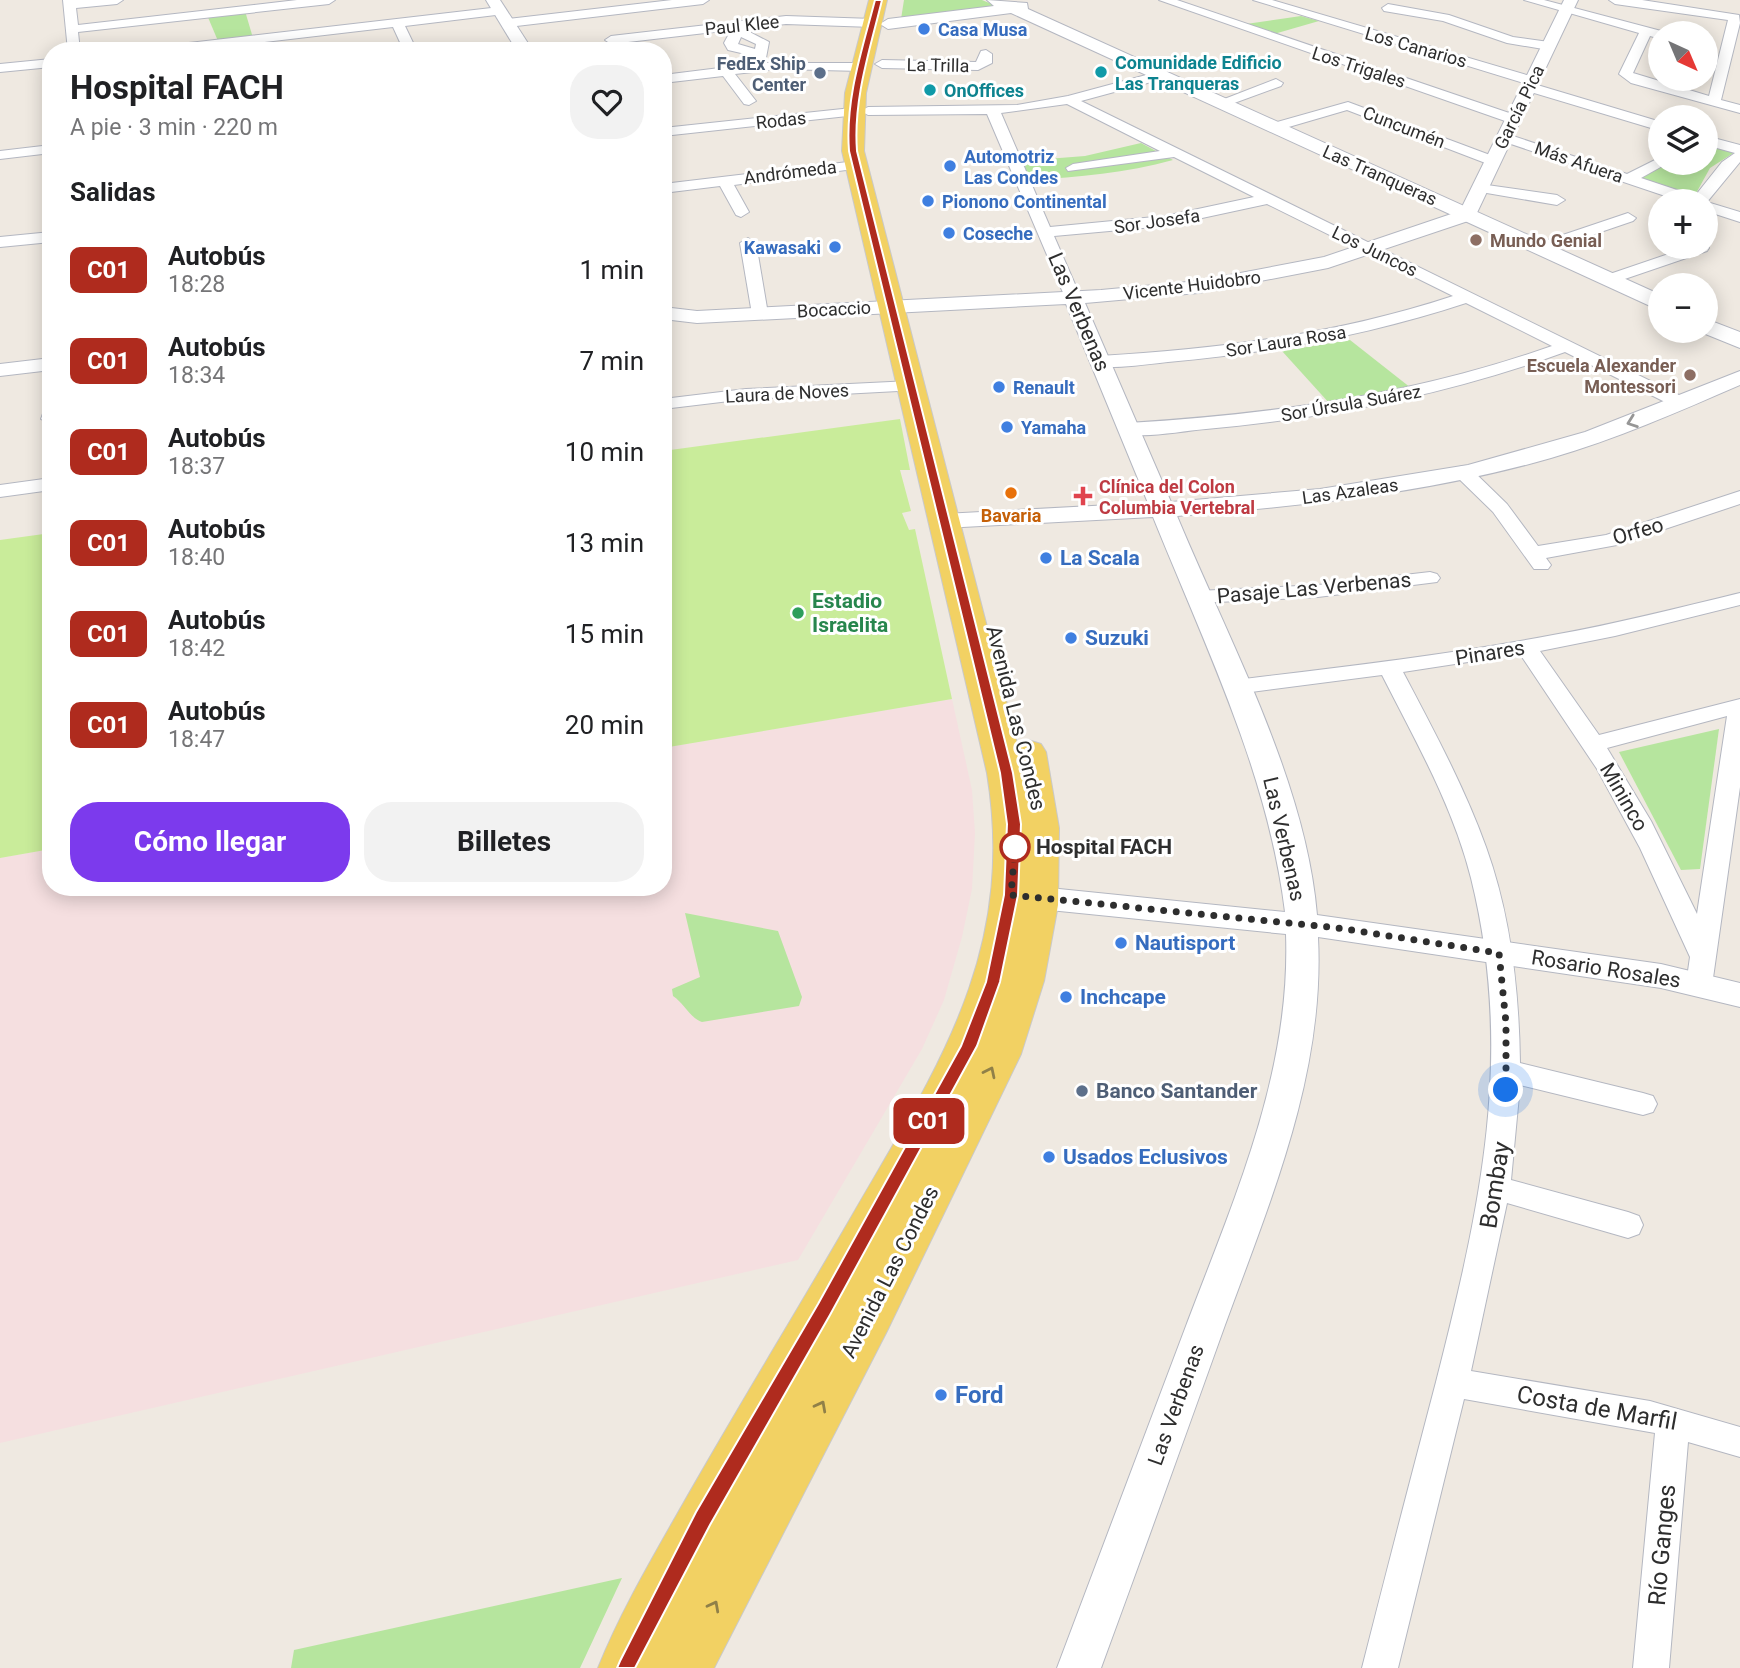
<!DOCTYPE html>
<html lang="es">
<meta charset="utf-8">
<style>
body{margin:0;font-family:Roboto,sans-serif;background:#f2f2f2;color:#202124;height:100vh;display:flex;flex-direction:column;font-size:26px;white-space:nowrap}
*{box-sizing:border-box;margin:0}
p{font-size:23px;color:#757577}
.icon{flex:none;width:38px;height:38px;fill:none;stroke:currentColor;stroke-width:2;stroke-linecap:round;stroke-linejoin:round}
.map{position:relative;flex:1;overflow:hidden}
.drawer{position:absolute;left:42px;top:42px;width:630px;height:854px;display:flex;flex-direction:column;background:#fff;border-radius:28px;box-shadow:0 4px 18px #0003}
.drawer>*{flex:none}
.badge{padding:0 14px;border-radius:10px;font-size:24px;line-height:46px}
.needle{width:46px;rotate:136deg}
.fabs{position:absolute;left:1648px;top:21px;display:grid;gap:14px}
.fabs a{display:grid;place-items:center;width:70px;height:70px;border-radius:50%;background:#fff;box-shadow:0 4px 18px #0003;font-size:35px}
.you{position:absolute;width:35px;height:35px;margin:-18px;border:5px solid #fff;border-radius:50%;background:#1a73e8;box-shadow:0 0 0 10px #1a73e833}
.map>.badge{position:absolute;translate:-50% -50%;box-shadow:0 0 0 4px #fff}
h2{padding:0 28px;font-size:26px;line-height:63px}
.round{display:grid;place-items:center;flex:none;width:74px;height:74px;border-radius:28px;background:#f2f2f2}
.headline{display:flex;align-items:center;justify-content:space-between;height:119px;padding:0 28px}
h1{font-size:33px;font-weight:700;line-height:52px}
.action{display:flex;gap:14px;margin-top:auto;padding:14px 28px}
.action a{flex:1;height:80px;border-radius:28px;background:#7c3aed;color:#fff;font-size:28px;font-weight:700;line-height:80px;text-align:center}
.action a+a{background:#f2f2f2;color:#202124}
ul{padding:0;list-style:none}
li{display:flex;align-items:center;gap:21px;height:91px;padding:0 28px}
li div{flex:1}
li b{display:block;font-size:26px}
li em{font-style:normal}
li .badge{min-width:77px;font-weight:700;text-align:center}
.map>svg:first-child{display:block}
.medical{fill:#f5dfe0}
.green{fill:#b6e59e}
.pitch{fill:#c9ec9a}
.lines{fill:none;stroke-linecap:round;stroke-linejoin:round}
.minor-casing{stroke:#b4b7c1;stroke-width:2}
.tertiary-casing{stroke:#b4b7c1;stroke-width:2}
.secondary-casing{stroke:#b4b7c1;stroke-width:2}
.primary-casing{stroke:#c9c9c9;stroke-width:2}
.minor{fill:#fff;fill-rule:evenodd}
.tertiary{fill:#fff;fill-rule:evenodd}
.secondary{fill:#fff;fill-rule:evenodd}
.primary{fill:#f2d163;fill-rule:evenodd}
.oneway{stroke:#969696}
.oneway2{stroke:#908048}
.line{fill:#af2b1e;stroke:#fff;stroke-width:2}
.walk{stroke:#2e2e2e;stroke-width:7;stroke-dasharray:0 12.6}
.shop-dot{fill:#3f7fe0;stroke:#fff;stroke-width:2.5}
.culture-dot{fill:#0f9aa8;stroke:#fff;stroke-width:2.5}
.service-dot{fill:#5c6f8a;stroke:#fff;stroke-width:2.5}
.education-dot{fill:#8d6e63;stroke:#fff;stroke-width:2.5}
.food-dot{fill:#e8710a;stroke:#fff;stroke-width:2.5}
.health-dot{fill:#e0444e;stroke:#fff;stroke-width:2.5}
.leisure-dot{fill:#2e9e5b;stroke:#fff;stroke-width:2.5}
.stop-dot{fill:#fff;stroke:#af2b1e;stroke-width:3.5}
.labels{text-anchor:middle;dominant-baseline:central;stroke-width:6;stroke-linejoin:round;paint-order:stroke}
.far-street-label{font-size:18px;fill:#2e2e2e;stroke:#fff}
.far-shop-label{font-size:18px;font-weight:bold;fill:#366cbe;stroke:#fff;text-anchor:start}
.far-culture-label{font-size:18px;font-weight:bold;fill:#0d838f;stroke:#fff;text-anchor:start}
.far-service-label{font-size:18px;font-weight:bold;fill:#4e5e75;stroke:#fff;text-anchor:end}
.far-education-label{font-size:18px;font-weight:bold;fill:#785e54;stroke:#fff;text-anchor:start}
.far-health-label{font-size:18px;font-weight:bold;fill:#be3a42;stroke:#fff;text-anchor:start}
.far-food-label{font-size:18px;font-weight:bold;fill:#c56008;stroke:#fff}
.street-label{font-size:21px;fill:#2e2e2e;stroke:#fff}
.shop-label{font-size:21px;font-weight:bold;fill:#366cbe;stroke:#fff;text-anchor:start}
.leisure-label{font-size:21px;font-weight:bold;fill:#27864d;stroke:#fff;text-anchor:start}
.stop-label{font-size:21px;font-weight:bold;fill:#2e2e2e;stroke:#fff;text-anchor:start}
.service-label{font-size:21px;font-weight:bold;fill:#4e5e75;stroke:#fff;text-anchor:start}
.near-street-label{font-size:24px;fill:#2e2e2e;stroke:#fff}
.near-shop-label{font-size:24px;font-weight:bold;fill:#366cbe;stroke:#fff;text-anchor:start}
</style>
<div class="map">
<svg width="1740" height="1668" viewBox="0 0 1740 1668">
<rect width="100%" height="100%" fill="#efe9e1"/>
<polygon class="medical" points="952,699 972,790 975,833 972,889 962,937 944,1000 922,1049 798,1260 0,1443 0,858 51,849 51,887 663,887 663,748"/>
<g class="green">
<polygon points="904,0 982,0 994,5 989,9 901,19"/>
<polygon points="245,11 253,38 218,41 207,15"/>
<polygon points="1301,16 1319,21 1274,34 1246,24"/>
<path d="M 1141,143 L 1173,160 C 1126,173 1079,177 1030,180 L 1021,161 L 1085,156 Z"/>
<polygon points="1706,143 1735,152 1710,168 1694,197 1640,179 1662,163 1706,163"/>
<polygon points="1350,340 1411,388 1330,404 1282,351"/>
<polygon points="1719,729 1700,869 1681,870 1619,752"/>
<path d="M 685,913 L 778,931 L 802,997 L 799,1006 L 702,1022 C 690,1018 684,1003 673,996 L 672,989 L 700,977 Z"/>
<polygon points="622,1578 580,1668 291,1668 294,1650"/>
</g>
<g class="pitch">
<polygon points="900,419 910,470 900,470 911,511 902,513 909,530 915,529 952,699 663,748 663,451"/>
<polygon points="51,533 51,849 0,858 0,540"/>
</g>
<g class="lines">
<g class="minor-casing">
<g id="minor">
<polygon points="63,0 123,0 117,4 76,8 78,25 297,0 335,0 329,4 78,32 80,51 68,51"/>
<polygon points="672,0 709,0 703,4 507,27 501,23 507,19"/>
<polygon points="1159,0 1177,0 1518,116 1520,119 1518,122 1508,122"/>
<polygon points="1253,0 1272,0 1537,78 1539,81 1534,84 1661,122 1661,131 1524,90 1522,87 1527,84"/>
<polygon points="1524,0 1544,0 1665,32 1661,33 1661,39 1650,36 1633,73 1709,96 1728,20 1615,4 1609,0 1642,0 1739,15 1740,23 1721,100 1740,105 1740,113 1631,83 1619,74 1639,33"/>
<polygon points="1388,4 1449,15 1513,37 1549,42 1555,46 1549,50 1507,43 1443,21 1384,11 1382,8"/>
<polygon points="500,7 506,11 504,14 405,26 417,51 404,51 393,27 189,51 148,51 154,47"/>
<path d="M 786,16 L 873,19 L 879,23 L 873,27 L 786,24 L 744,29 L 769,42 L 765,63 L 862,63 L 869,67 L 862,71 L 778,69 L 735,74 L 756,101 L 749,105 L 744,104 L 723,76 L 663,83 L 663,75 L 752,64 L 754,56 L 728,50 L 724,43 L 731,30 L 611,44 L 605,40 L 611,36 ZM 741,37 L 756,44 L 755,49 L 738,44 Z"/>
<polygon points="986,50 992,54 992,63 978,70 882,68 875,64 882,60 976,62 981,51"/>
<polygon points="51,59 51,67 0,72 0,64"/>
<path d="M 1161,71 L 1166,72 L 1166,78 L 1081,101 L 1687,399 L 1690,403 L 1687,407 L 1675,407 L 1565,352 C 1449,394 1330,418 1206,429 C 1182,431 1144,439 1121,433 L 1119,429 L 1121,425 L 1128,423 C 1273,414 1414,395 1552,346 L 1466,303 C 1369,335 1270,353 1168,362 C 1146,364 1116,370 1094,365 L 1091,361 L 1100,356 C 1220,349 1338,334 1453,296 L 1267,204 L 1165,226 L 1054,236 L 1081,298 L 1073,303 L 1067,302 L 987,114 L 868,115 L 861,111 L 868,107 L 1017,105 L 1068,96 ZM 1067,104 L 1160,151 L 1073,164 L 1066,168 L 1068,171 L 1174,157 L 1254,197 L 1165,216 L 1050,227 L 1001,113 Z"/>
<polygon points="1276,79 1283,83 1281,86 1226,106 1221,107 1214,103"/>
<polygon points="1348,102 1498,158 1500,161 1498,164 1488,164 1347,110 1275,131 1268,127 1270,124"/>
<polygon points="852,108 859,112 857,115 663,136 663,128"/>
<polygon points="1504,133 1627,174 1661,157 1661,163 1666,164 1641,178 1695,196 1722,162 1735,153 1706,145 1706,136 1740,145 1740,162 1707,202 1740,212 1740,222 1706,211 1706,201 1680,201 1499,140 1499,134"/>
<polygon points="51,145 51,153 0,159 0,151"/>
<polygon points="856,161 861,162 863,165 861,168 734,185 749,212 741,217 736,215 720,186 663,193 663,184"/>
<polygon points="1480,184 1557,195 1565,200 1557,205 1475,191 1473,188"/>
<polygon points="1628,213 1636,218 1633,221 1545,251 1533,251 1531,248 1533,245"/>
<polygon points="51,232 51,242 0,247 0,237"/>
<polygon points="748,238 756,243 768,314 760,319 752,314 740,243"/>
<polygon points="1707,245 1709,248 1707,251 1613,283 1607,285 1599,280 1601,277 1689,247"/>
<polygon points="911,381 920,386 917,390 746,399 663,409 663,399 746,389"/>
<polygon points="51,407 51,424 50,424 41,419 45,408"/>
<polygon points="1463,466 1470,468 1507,504 1538,546 1606,535 1740,491 1740,504 1617,545 1546,558 1551,565 1548,569 1534,569 1493,512 1456,476 1453,472 1456,468"/>
<polygon points="51,478 51,490 0,497 0,485"/>
<polygon points="1430,572 1437,574 1440,578 1437,582 1318,597 1198,603 1191,601 1188,597 1191,593 1198,591 1318,585"/>
<path d="M 1740,593 L 1740,605 L 1615,636 L 1540,651 L 1599,735 L 1740,699 L 1740,787 L 1712,985 L 1708,992 L 1699,995 L 1690,992 L 1686,985 L 1690,957 L 1640,848 L 1597,769 L 1520,654 L 1403,672 C 1433,729 1464,786 1486,847 C 1511,916 1519,990 1520,1063 L 1643,1093 L 1653,1096 L 1657,1104 L 1653,1112 L 1643,1115 L 1520,1085 L 1511,1180 L 1628,1212 L 1639,1216 L 1643,1225 L 1639,1234 L 1628,1238 L 1507,1203 L 1471,1371 L 1650,1401 L 1740,1427 L 1740,1457 L 1688,1442 L 1669,1668 L 1633,1668 L 1655,1433 L 1464,1399 L 1398,1668 L 1362,1668 C 1386,1573 1411,1477 1436,1382 C 1480,1209 1515,1056 1471,878 C 1453,806 1415,740 1382,675 L 1236,694 L 1228,692 L 1225,687 L 1228,682 L 1236,680 C 1342,667 1448,655 1553,635 C 1616,624 1678,608 1740,593 ZM 1727,716 L 1697,914 L 1651,821 L 1607,748 Z"/>
</g>
</g>
<g class="tertiary-casing">
<g id="tertiary">
<polygon points="486,0 500,0 533,51 517,51"/>
<path d="M 1564,0 L 1578,0 L 1474,219 L 1328,268 L 1198,293 L 1085,303 L 1171,502 L 1320,489 L 1468,465 L 1585,432 L 1740,371 L 1740,385 C 1678,412 1616,439 1551,458 C 1429,493 1303,506 1177,516 C 1228,639 1306,781 1317,915 L 1661,964 L 1740,983 L 1740,1007 L 1661,988 L 1318,937 C 1325,1073 1271,1199 1225,1325 C 1184,1439 1143,1554 1101,1668 L 1057,1668 C 1100,1554 1143,1440 1186,1326 C 1234,1199 1291,1073 1286,934 L 1020,907 L 1009,904 L 1005,896 L 1009,888 L 1020,885 L 1285,912 C 1268,773 1205,646 1153,517 L 944,528 L 935,526 L 932,521 L 935,516 L 944,514 L 1148,503 L 1066,304 L 697,323 L 663,319 L 663,307 L 697,311 L 1101,290 L 1198,281 L 1324,257 L 1460,211 Z"/>
<polygon points="51,358 51,370 0,376 0,364"/>
</g>
</g>
<g class="secondary-casing">
<g id="secondary">
<polygon points="987,0 1027,3 1028,9 1661,295 1661,311 1011,13 888,29 880,24 888,19 994,6"/>
<polygon points="1706,319 1740,332 1740,348 1698,331 1706,331"/>
</g>
</g>
<g class="primary-casing">
<path id="primary" d="M 869,0 L 887,0 L 866,93 L 864,151 L 1017,743 L 1028,740 L 1041,744 L 1046,752 L 1059,828 L 1058,905 L 1044,981 L 1021,1054 L 887,1331 L 714,1668 L 598,1668 C 621,1611 653,1557 683,1504 C 737,1409 794,1316 849,1221 C 935,1071 1017,956 987,773 L 842,151 L 845,93 Z"/>
</g>
<use href="#minor" class="minor"/>
<use href="#tertiary" class="tertiary"/>
<use href="#secondary" class="secondary"/>
<use href="#primary" class="primary"/>
</g>
<defs><path id="oneway-chevron" d="M-2-3.5L2.5 0L-2 3.5" fill="none" stroke-width="1.6" stroke-linecap="round" stroke-linejoin="round" transform="scale(1.75)"/></defs>
<use class="oneway" href="#oneway-chevron" transform="translate(1632 422) rotate(160)"/>
<g class="oneway2">
<use href="#oneway-chevron" transform="translate(990 1072) rotate(-64)"/>
<use href="#oneway-chevron" transform="translate(821 1406) rotate(-62)"/>
<use href="#oneway-chevron" transform="translate(714 1606) rotate(-62)"/>
</g>
<path class="line" d="M 875,0 L 882,0 C 870,50 853,99 857,151 L 1013,773 L 1021,824 L 1018,895 L 1000,982 L 977,1046 L 830,1315 L 710,1525 L 635,1668 L 617,1668 L 620,1661 L 696,1512 L 818,1304 L 961,1046 L 986,982 L 1004,895 L 1007,824 L 1000,773 L 849,151 C 845,99 862,50 875,0 Z"/>
<g class="lines">
<polyline class="walk" points="1015,847 1011,895 1338,928 1499,953 1506,1023 1506,1090"/>
</g>
<g class="shop-dot">
<circle cx="924" cy="29" r="7"/>
<circle cx="950" cy="166" r="7"/>
<circle cx="928" cy="201" r="7"/>
<circle cx="949" cy="233" r="7"/>
<circle cx="835" cy="247" r="7"/>
<circle cx="999" cy="387" r="7"/>
<circle cx="1007" cy="427" r="7"/>
<circle cx="1046" cy="558" r="7"/>
<circle cx="1071" cy="638" r="7"/>
<circle cx="1121" cy="943" r="7"/>
<circle cx="1066" cy="997" r="7"/>
<circle cx="1049" cy="1157" r="7"/>
<circle cx="941" cy="1395" r="7"/>
</g>
<g class="culture-dot">
<circle cx="1101" cy="72" r="7"/>
<circle cx="930" cy="90" r="7"/>
</g>
<g class="service-dot">
<circle cx="820" cy="73" r="7"/>
<circle cx="1082" cy="1091" r="7"/>
</g>
<g class="education-dot">
<circle cx="1476" cy="240" r="7"/>
<circle cx="1690" cy="375" r="7"/>
</g>
<circle class="food-dot" cx="1011" cy="493" r="7"/>
<path class="health-dot" d="M1079.5 485.5h7v7h7v7h-7v7h-7v-7h-7v-7h7z"/>
<circle class="leisure-dot" cx="798" cy="613" r="7"/>
<circle class="stop-dot" cx="1015" cy="847" r="14"/>
<g class="labels">
<g class="far-street-label">
<text transform="translate(742 25) rotate(-6)">Paul Klee</text>
<text transform="translate(1416 47) rotate(16)">Los Canarios</text>
<text transform="translate(938 65) rotate(1)">La Trilla</text>
<text transform="translate(1359 67) rotate(18)">Los Trigales</text>
<text transform="translate(1519 107) rotate(-64)">García Pica</text>
<text transform="translate(781 120) rotate(-6)">Rodas</text>
<text transform="translate(1404 127) rotate(21)">Cuncumén</text>
<text transform="translate(1579 162) rotate(19)">Más Afuera</text>
<text transform="translate(790 172) rotate(-7)">Andrómeda</text>
<text transform="translate(1380 175) rotate(24)">Las Tranqueras</text>
<text transform="translate(1157 221) rotate(-8)">Sor Josefa</text>
<text transform="translate(1375 251) rotate(26)">Los Juncos</text>
<text transform="translate(1192 285) rotate(-7)">Vicente Huidobro</text>
<text transform="translate(834 309) rotate(-3)">Bocaccio</text>
<text transform="translate(1286 341) rotate(-9)">Sor Laura Rosa</text>
<text transform="translate(787 393) rotate(-3)">Laura de Noves</text>
<text transform="translate(1351 403) rotate(-10)">Sor Úrsula Suárez</text>
<text transform="translate(1350 491) rotate(-8)">Las Azaleas</text>
</g>
<g class="far-shop-label">
<text x="938" y="29">Casa Musa</text>
<text x="964" y="156">Automotriz<tspan x="964" dy="21">Las Condes</tspan></text>
<text x="942" y="201">Pionono Continental</text>
<text x="963" y="233">Coseche</text>
<text x="821" y="247" text-anchor="end">Kawasaki</text>
<text x="1013" y="387">Renault</text>
<text x="1021" y="427">Yamaha</text>
</g>
<g class="far-culture-label">
<text x="1115" y="62">Comunidade Edificio<tspan x="1115" dy="21">Las Tranqueras</tspan></text>
<text x="944" y="90">OnOffices</text>
</g>
<g class="far-service-label">
<text x="806" y="63">FedEx Ship<tspan x="806" dy="21">Center</tspan></text>
</g>
<g class="far-education-label">
<text x="1490" y="240">Mundo Genial</text>
<text x="1676" y="365" text-anchor="end">Escuela Alexander<tspan x="1676" dy="21">Montessori</tspan></text>
</g>
<g class="far-health-label">
<text x="1099" y="486">Clínica del Colon<tspan x="1099" dy="21">Columbia Vertebral</tspan></text>
</g>
<g class="far-food-label">
<text x="1011" y="515">Bavaria</text>
</g>
<g class="street-label">
<text transform="translate(1079 312) rotate(67)">Las Verbenas</text>
<text transform="translate(1638 531) rotate(-16)">Orfeo</text>
<text transform="translate(1314 588) rotate(-5)">Pasaje Las Verbenas</text>
<text transform="translate(1490 653) rotate(-9)">Pinares</text>
<text transform="translate(1016 718) rotate(76)">Avenida Las Condes</text>
<text transform="translate(1624 797) rotate(60)">Mininco</text>
<text transform="translate(1284 839) rotate(77)">Las Verbenas</text>
<text transform="translate(1606 969) rotate(9)">Rosario Rosales</text>
<text transform="translate(890 1272) rotate(-63)">Avenida Las Condes</text>
<text transform="translate(1176 1405) rotate(-70)">Las Verbenas</text>
</g>
<g class="shop-label">
<text x="1060" y="558">La Scala</text>
<text x="1085" y="638">Suzuki</text>
<text x="1135" y="943">Nautisport</text>
<text x="1080" y="997">Inchcape</text>
<text x="1063" y="1157">Usados Eclusivos</text>
</g>
<g class="leisure-label">
<text x="812" y="601">Estadio<tspan x="812" dy="24">Israelita</tspan></text>
</g>
<g class="stop-label">
<text x="1036" y="847">Hospital FACH</text>
</g>
<g class="service-label">
<text x="1096" y="1091">Banco Santander</text>
</g>
<g class="near-street-label">
<text transform="translate(1495 1185) rotate(-81)">Bombay</text>
<text transform="translate(1597 1408) rotate(10)">Costa de Marfil</text>
<text transform="translate(1662 1545) rotate(-85)">Río Ganges</text>
</g>
<g class="near-shop-label">
<text x="955" y="1395">Ford</text>
</g>
</g>
</svg>
<div class="fabs">
<a><svg class="needle" viewBox="-14 -14 28 28"><path d="M0-13l5 13h-10z" fill="#e53935"/><path d="M0 13l5-13h-10z" fill="#757577"/></svg></a>
<a><svg class="icon" aria-label="layers" viewBox="0 0 24 24"><path d="M12 4l9 5-9 5-9-5zM3 14l9 5 9-5"/></svg></a>
<a>+</a>
<a>−</a>
</div>
<div class="you" style="left:1506px;top:1090px"></div>
<b class="badge" style="left:929px;top:1121px;background:#af2b1e;color:#fff">C01</b>
<section class="drawer">
<div class="headline"><div><h1>Hospital FACH</h1><p>A pie · 3 min · 220 m</p></div><a class="round"><svg class="icon" aria-label="heart" viewBox="0 0 24 24"><path d="M12 20l-8-8c-3-5 5-10 8-4 3-6 11-1 8 4z"/></svg></a></div>
<h2>Salidas</h2>
<ul>
<li><span class="badge" style="background:#af2b1e;color:#fff">C01</span><div><b>Autobús</b><p>18:28</p></div><em>1 min</em></li>
<li><span class="badge" style="background:#af2b1e;color:#fff">C01</span><div><b>Autobús</b><p>18:34</p></div><em>7 min</em></li>
<li><span class="badge" style="background:#af2b1e;color:#fff">C01</span><div><b>Autobús</b><p>18:37</p></div><em>10 min</em></li>
<li><span class="badge" style="background:#af2b1e;color:#fff">C01</span><div><b>Autobús</b><p>18:40</p></div><em>13 min</em></li>
<li><span class="badge" style="background:#af2b1e;color:#fff">C01</span><div><b>Autobús</b><p>18:42</p></div><em>15 min</em></li>
<li><span class="badge" style="background:#af2b1e;color:#fff">C01</span><div><b>Autobús</b><p>18:47</p></div><em>20 min</em></li>
</ul>
<div class="action"><a>Cómo llegar</a><a>Billetes</a></div>
</section>
</div>
